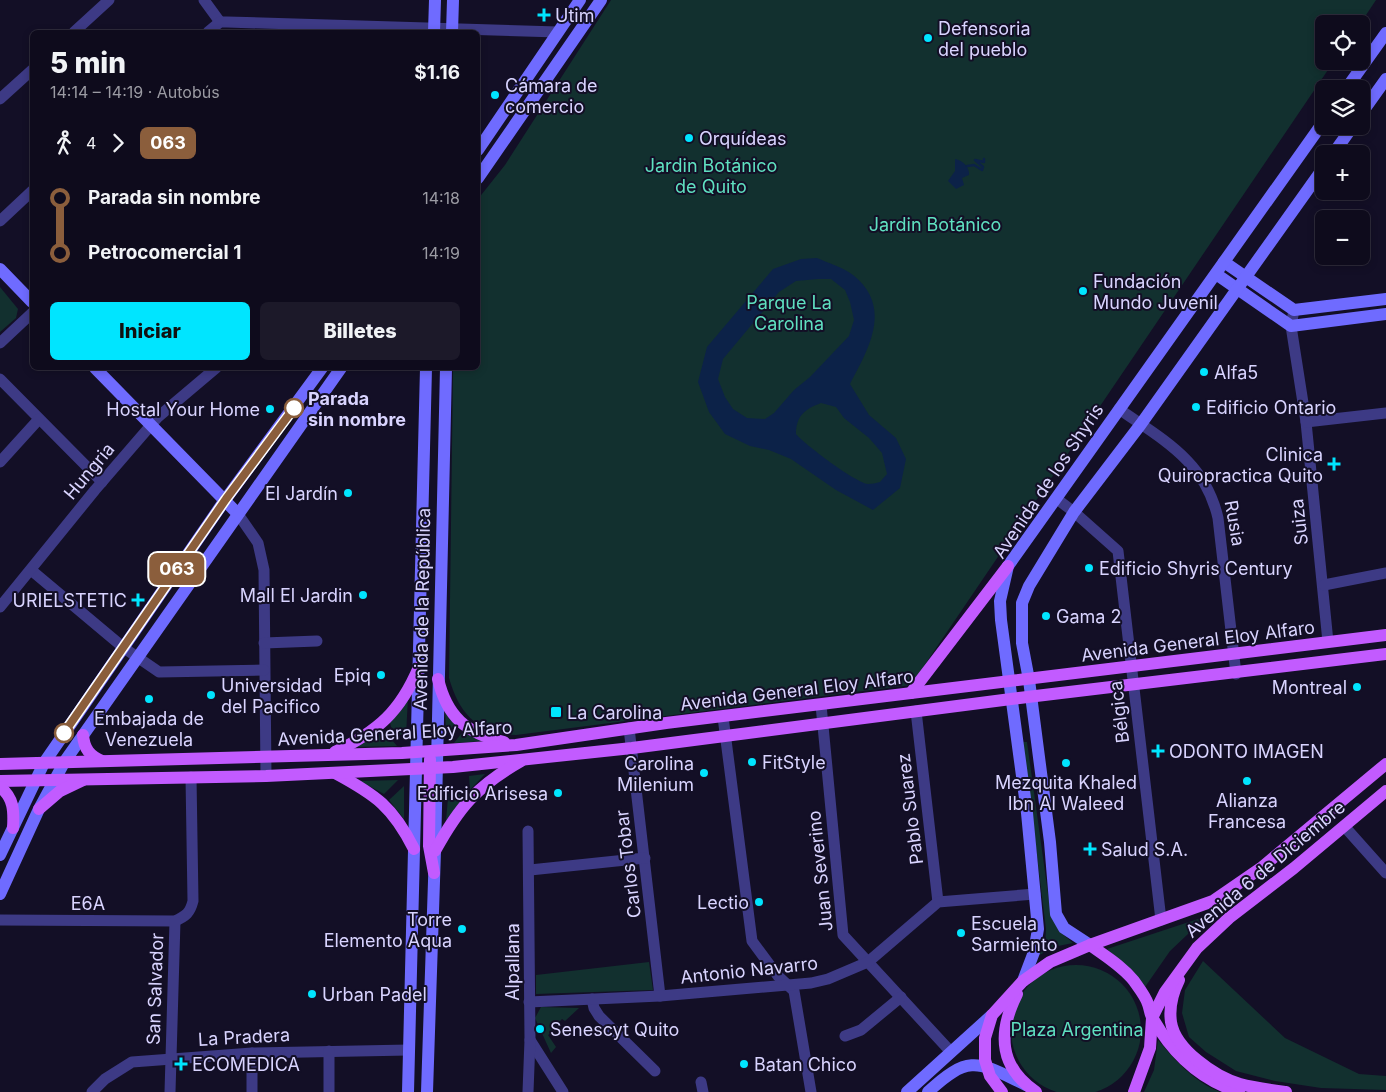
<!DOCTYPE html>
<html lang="es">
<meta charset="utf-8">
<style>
body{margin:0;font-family:Inter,sans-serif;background:#1c1929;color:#f1f3f6;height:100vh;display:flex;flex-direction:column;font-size:19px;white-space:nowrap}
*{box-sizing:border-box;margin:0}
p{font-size:16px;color:#9b9ba3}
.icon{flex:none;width:28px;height:28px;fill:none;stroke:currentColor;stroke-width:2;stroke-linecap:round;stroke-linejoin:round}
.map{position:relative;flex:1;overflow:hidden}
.side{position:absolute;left:30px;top:30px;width:450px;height:340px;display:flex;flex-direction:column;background:#0e0b1c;border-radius:8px;box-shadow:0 2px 8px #0003,0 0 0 1px #2e2b3b}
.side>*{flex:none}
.badge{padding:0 10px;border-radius:8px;font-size:18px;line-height:32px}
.tools{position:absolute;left:1315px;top:15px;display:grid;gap:10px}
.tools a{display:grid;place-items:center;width:55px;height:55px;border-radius:8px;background:#0e0b1c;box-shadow:0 2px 8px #0003,0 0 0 1px #2e2b3b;font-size:25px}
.map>.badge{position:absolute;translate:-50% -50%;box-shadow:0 0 0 2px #fff}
.legs{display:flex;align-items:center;gap:8px;height:55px;padding:0 20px;font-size:16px}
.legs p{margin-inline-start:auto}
.headline{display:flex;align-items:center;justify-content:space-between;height:85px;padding:0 20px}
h1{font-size:28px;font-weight:800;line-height:38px}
.primary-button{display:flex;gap:10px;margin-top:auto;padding:10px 20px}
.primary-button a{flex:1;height:58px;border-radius:8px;background:#00e5ff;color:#111;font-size:20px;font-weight:800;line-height:58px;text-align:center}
.primary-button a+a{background:#1c1929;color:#f1f3f6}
ul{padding:0 20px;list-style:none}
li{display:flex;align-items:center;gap:18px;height:55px;font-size:19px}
li i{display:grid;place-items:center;width:8px;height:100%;margin:0 6px;background:currentColor}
li i::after{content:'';width:12px;height:12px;margin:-6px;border:4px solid;border-radius:50%;background:#0e0b1c}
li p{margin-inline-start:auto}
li:first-child i{background:linear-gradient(#0000 50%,currentColor 0)}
li:last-child i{background:linear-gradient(currentColor 50%,#0000 0)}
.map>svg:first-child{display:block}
.green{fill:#12302f}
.water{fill:#0c2248;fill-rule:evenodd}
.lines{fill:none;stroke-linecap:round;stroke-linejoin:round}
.stream{stroke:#0c2248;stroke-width:2.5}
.street{stroke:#3d3a85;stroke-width:11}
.secondary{stroke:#6f6bff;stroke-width:12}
.primary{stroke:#c25bff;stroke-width:12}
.line-1-casing{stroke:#fff;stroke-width:11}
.line-1{stroke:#8b5e3c;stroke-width:8}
.poi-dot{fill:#00e5ff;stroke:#130f26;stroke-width:2}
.stop-1-dot{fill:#fff;stroke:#8b5e3c;stroke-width:2.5}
.labels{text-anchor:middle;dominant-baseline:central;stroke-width:4;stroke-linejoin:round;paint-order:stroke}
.poi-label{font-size:18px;fill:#d9d4ff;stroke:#130f26;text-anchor:start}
.park-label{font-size:18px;fill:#5fe0c0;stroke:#130f26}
.stop-label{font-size:18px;font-weight:bold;fill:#d9d4ff;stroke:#130f26;text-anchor:start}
.street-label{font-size:18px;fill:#d9d4ff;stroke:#130f26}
</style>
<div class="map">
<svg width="1386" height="1092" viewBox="0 0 1386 1092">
<rect width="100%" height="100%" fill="#130f26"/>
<g class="green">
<path d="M 611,0 L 1376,0 L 1360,24 L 1324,24 L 1324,61 L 1334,61 L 911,685 L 516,735 C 477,734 459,713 449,678 L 453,368 L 478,368 L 478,199 L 505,165 Z"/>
<polygon points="0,287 18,309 16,318 0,332"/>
<polygon points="408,697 406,736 401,735 391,727 390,722"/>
<polygon points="445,705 457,722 455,727 446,735"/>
<polygon points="467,731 485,741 454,743 461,734"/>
<polygon points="381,732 385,732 397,746 353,747"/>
<polygon points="1023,742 1027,742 1049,901 1059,931 1073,943 1058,946 1037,956 1045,945 1046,929"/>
<polygon points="485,774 470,790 469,776"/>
<polygon points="398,780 384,794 360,781"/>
<polygon points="404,786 404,819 389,800"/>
<polygon points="449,786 463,798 446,821"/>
<polygon points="1207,916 1170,951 1145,987 1107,949"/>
<polygon points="1203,961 1285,1038 1359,1074 1386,1076 1386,1090 1321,1088 1275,1081 1236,1071 1206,1052 1189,1037 1182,1013 1185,990"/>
<polygon points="649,962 653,990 536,994 536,975"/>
<circle cx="1076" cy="1030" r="65"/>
<polygon points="541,1007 579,1008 565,1021 562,1019 555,1026 557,1028 548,1035 556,1047 551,1053 535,1018"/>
<path d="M 1158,1040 C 1176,1061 1193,1081 1220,1092 L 1144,1092 L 1154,1070 Z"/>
</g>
<g class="water">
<path d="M 955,159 C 963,160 970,168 969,175 L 962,178 L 964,185 L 956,189 L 948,181 L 955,171 Z"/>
<path d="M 817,258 C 828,263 843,267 853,275 C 893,307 869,348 850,384 L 869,415 L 896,438 L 906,459 L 900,488 L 873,510 L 836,490 L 791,459 L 769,450 L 750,446 L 725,434 L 709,412 L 698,382 L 707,347 L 773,269 L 801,259 ZM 818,279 L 831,279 L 845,290 L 850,302 L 854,320 L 849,336 L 810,377 L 794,390 L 774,413 L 765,419 L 747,418 L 733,409 L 725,397 L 718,379 L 723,359 L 779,292 L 796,281 ZM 821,403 L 836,407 L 844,418 L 869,438 L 882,453 L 887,474 L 880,482 C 876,483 872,484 868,484 C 856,483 804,444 796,434 C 796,416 805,409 821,403 Z"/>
</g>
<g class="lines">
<polyline class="stream" points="967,166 974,165 982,170 983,167 975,160 984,162 984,159"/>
<g class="street">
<polyline points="204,0 220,22"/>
<polyline points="74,32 109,0"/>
<polyline points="208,32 220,22 227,22 558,32"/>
<polyline points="0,99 32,70"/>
<polyline points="0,221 32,191"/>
<polyline points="1294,310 1291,326 1306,422 1328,642"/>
<polyline points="0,343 32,313"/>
<polyline points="0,379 102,482"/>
<path d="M 1119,409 C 1163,440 1205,461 1218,518 L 1236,674"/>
<polyline points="1306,422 1386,413"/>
<polyline points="0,462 39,419"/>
<polyline points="1057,499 1074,512 1118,551 1161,920"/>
<polyline points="238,514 258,543 264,570 266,776"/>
<polyline points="31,570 124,648 159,672 264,670"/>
<polyline points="1324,585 1386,573"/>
<polyline points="0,607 95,490 158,417 216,368"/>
<polyline points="264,643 317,641"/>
<polyline points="821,705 843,935 951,1052"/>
<polyline points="916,711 938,902"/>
<polyline points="723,717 752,941 778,976 794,991 811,1092"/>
<polyline points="629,728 660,996"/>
<polyline points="1344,826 1386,873"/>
<polyline points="530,870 645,858"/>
<path d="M 0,920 L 175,921 C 186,916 190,913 193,901 L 191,777"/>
<polyline points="592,999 594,1008 599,1016 655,1071"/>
<polyline points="529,1002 660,996 811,983 828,979 868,962 938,902 1035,894"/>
<polyline points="845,1036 861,1030 901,997"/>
<polyline points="530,1040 563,1092"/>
<polyline points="701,1082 703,1092"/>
<polyline points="92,1092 105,1079 132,1062 252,1053 409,1050"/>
<polyline points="170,1092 175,921"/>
<polyline points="252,1092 252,1053"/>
<polyline points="329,1092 329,1051"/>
<polyline points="528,1092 530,1040 528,831"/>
</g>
<g class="secondary">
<polyline points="434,32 435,0"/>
<polyline points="452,32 453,0"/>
<polyline points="1346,89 1386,33"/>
<polyline points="1361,114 1386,79"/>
<polyline points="478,150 580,0"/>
<polyline points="1333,154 1353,126"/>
<polyline points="478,178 601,0"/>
<polyline points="1224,262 1294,310 1386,299"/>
<polyline points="0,269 32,302"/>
<polyline points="1216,274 1291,326 1386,314"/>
<polyline points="95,368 238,514"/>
<polyline points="0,855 44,763 225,500 322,368"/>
<polyline points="0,894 39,809 65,761 341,368"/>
<polyline points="1090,945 1064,928 1056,914 1050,842 1029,680 1022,643 1022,603 1029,586 1074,512 1141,424 1324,167"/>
<polyline points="1023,981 1034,952 1038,929 1027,813 1001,620 1000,601 1008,566 1324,121"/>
<polyline points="408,1092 426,368"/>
<polyline points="427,1092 435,851 446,368"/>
<polyline points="907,1092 992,1015"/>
<path d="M 928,1092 C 970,1053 978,1062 1026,1085"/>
</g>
<g class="primary">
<path d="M 438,679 C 447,717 466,733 504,742"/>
<polyline points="911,693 1008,566"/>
<path d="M 83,735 C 84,749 90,756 102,761"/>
<path d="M 335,752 C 378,731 400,712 419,667"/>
<polyline points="430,759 429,846 434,873"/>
<polyline points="0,764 402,753 516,745 666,723 1386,635"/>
<path d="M 335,773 C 376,795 393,807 414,849"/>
<polyline points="0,781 266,776 453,767 632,748 1011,699 1386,654"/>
<path d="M 0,787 C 14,798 14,811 13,828"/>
<polyline points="39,809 60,791 83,780"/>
<path d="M 435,851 C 459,807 477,786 521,761"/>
<path d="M 1090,945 C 1105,956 1122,966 1134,981 C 1139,988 1146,997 1148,1004 C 1150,1009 1150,1015 1153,1019 C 1173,1054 1201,1080 1239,1092"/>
<path d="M 1179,980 C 1173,992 1169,1008 1171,1022 C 1175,1049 1215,1077 1240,1084 C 1255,1088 1271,1090 1286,1092"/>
<path d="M 1017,994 C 998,1032 998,1066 1036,1092"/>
<polyline points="1002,1092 990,1076 985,1060 985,1038 992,1015 1023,981 1050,962 1090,945 1213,901 1261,868 1386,764"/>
<polyline points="1134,1092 1150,1048 1152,1018 1165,992 1197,948 1229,918 1294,868 1386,791"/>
</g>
</g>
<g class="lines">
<g class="line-1-casing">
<polyline id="line-1" points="64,733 226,499 294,408"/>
</g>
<use href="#line-1" class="line-1"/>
</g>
<g class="poi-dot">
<path d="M541.5 7.5h5v5h5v5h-5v5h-5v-5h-5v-5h5z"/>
<circle cx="928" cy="38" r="5"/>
<circle cx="495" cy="95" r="5"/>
<circle cx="689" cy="138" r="5"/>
<circle cx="1083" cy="291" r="5"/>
<circle cx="1204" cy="372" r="5"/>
<circle cx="1196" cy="407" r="5"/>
<circle cx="270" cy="409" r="5"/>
<path d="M1331.5 456.5h5v5h5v5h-5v5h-5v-5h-5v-5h5z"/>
<circle cx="348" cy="493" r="5"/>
<circle cx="1089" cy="568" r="5"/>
<circle cx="363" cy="595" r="5"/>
<path d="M135.5 592.5h5v5h5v5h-5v5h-5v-5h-5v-5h5z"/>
<circle cx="1046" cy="616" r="5"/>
<circle cx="381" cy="675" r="5"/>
<circle cx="1357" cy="687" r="5"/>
<circle cx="211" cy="695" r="5"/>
<circle cx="149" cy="699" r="5"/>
<rect x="550" y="706" width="12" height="12" rx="2.5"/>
<path d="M1155.5 743.5h5v5h5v5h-5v5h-5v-5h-5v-5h5z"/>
<circle cx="752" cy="762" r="5"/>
<circle cx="1066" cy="763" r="5"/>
<circle cx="704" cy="773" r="5"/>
<circle cx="1247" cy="781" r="5"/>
<circle cx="558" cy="793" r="5"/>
<path d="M1087.5 841.5h5v5h5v5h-5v5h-5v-5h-5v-5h5z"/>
<circle cx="759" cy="902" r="5"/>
<circle cx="462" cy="929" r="5"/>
<circle cx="961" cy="933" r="5"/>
<circle cx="312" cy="994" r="5"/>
<circle cx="540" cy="1029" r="5"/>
<path d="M178.5 1056.5h5v5h5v5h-5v5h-5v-5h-5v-5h5z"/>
<circle cx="744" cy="1064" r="5"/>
</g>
<g class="stop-1-dot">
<circle cx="294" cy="408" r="9"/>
<circle cx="64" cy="733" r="9"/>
</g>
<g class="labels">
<g class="poi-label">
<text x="555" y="15">Utim</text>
<text x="938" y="28">Defensoria<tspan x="938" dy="21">del pueblo</tspan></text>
<text x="505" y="85">Cámara de<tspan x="505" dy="21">comercio</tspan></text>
<text x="699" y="138">Orquídeas</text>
<text x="1093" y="281">Fundación<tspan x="1093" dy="21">Mundo Juvenil</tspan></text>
<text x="1214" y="372">Alfa5</text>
<text x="1206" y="407">Edificio Ontario</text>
<text x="260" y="409" text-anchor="end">Hostal Your Home</text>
<text x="1323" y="454" text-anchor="end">Clinica<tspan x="1323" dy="21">Quiropractica Quito</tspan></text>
<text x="338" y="493" text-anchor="end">El Jardín</text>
<text x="1099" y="568">Edificio Shyris Century</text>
<text x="353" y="595" text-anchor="end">Mall El Jardin</text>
<text x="127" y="600" text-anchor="end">URIELSTETIC</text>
<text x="1056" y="616">Gama 2</text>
<text x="371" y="675" text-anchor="end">Epiq</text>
<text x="221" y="685">Universidad<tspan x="221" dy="21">del Pacifico</tspan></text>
<text x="1347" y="687" text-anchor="end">Montreal</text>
<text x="567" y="712">La Carolina</text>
<text x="149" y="718" text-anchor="middle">Embajada de<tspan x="149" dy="21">Venezuela</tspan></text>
<text x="1169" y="751">ODONTO IMAGEN</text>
<text x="762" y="762">FitStyle</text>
<text x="694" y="763" text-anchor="end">Carolina<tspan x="694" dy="21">Milenium</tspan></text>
<text x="1066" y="782" text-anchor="middle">Mezquita Khaled<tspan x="1066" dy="21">Ibn Al Waleed</tspan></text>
<text x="548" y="793" text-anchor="end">Edificio Arisesa</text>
<text x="1247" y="800" text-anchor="middle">Alianza<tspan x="1247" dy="21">Francesa</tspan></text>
<text x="1101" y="849">Salud S.A.</text>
<text x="749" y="902" text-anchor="end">Lectio</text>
<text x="452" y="919" text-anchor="end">Torre<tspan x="452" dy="21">Elemento Aqua</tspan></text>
<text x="971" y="923">Escuela<tspan x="971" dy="21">Sarmiento</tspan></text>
<text x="322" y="994">Urban Padel</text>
<text x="550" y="1029">Senescyt Quito</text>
<text x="192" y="1064">ECOMEDICA</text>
<text x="754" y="1064">Batan Chico</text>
</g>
<g class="park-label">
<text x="711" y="165">Jardin Botánico<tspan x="711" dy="21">de Quito</tspan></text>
<text x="935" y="224">Jardin Botánico</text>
<text x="789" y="302">Parque La<tspan x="789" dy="21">Carolina</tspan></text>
<text x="1077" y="1029">Plaza Argentina</text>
</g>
<g class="stop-label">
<text x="308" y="398">Parada<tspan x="308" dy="21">sin nombre</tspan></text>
</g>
<g class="street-label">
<text transform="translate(89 471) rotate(-50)">Hungria</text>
<text transform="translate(1048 481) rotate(-56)">Avenida de los Shyris</text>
<text transform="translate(1299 522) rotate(-96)">Suiza</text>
<text transform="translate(1235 523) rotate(80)">Rusia</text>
<text transform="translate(422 609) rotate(-89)">Avenida de la República</text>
<text transform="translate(1198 641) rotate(-7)">Avenida General Eloy Alfaro</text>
<text transform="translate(797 690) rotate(-7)">Avenida General Eloy Alfaro</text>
<text transform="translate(1119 712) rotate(-97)">Bélgica</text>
<text transform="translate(395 733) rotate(-3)">Avenida General Eloy Alfaro</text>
<text transform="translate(910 809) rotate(-97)">Pablo Suarez</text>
<text transform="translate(628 864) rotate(-97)">Carlos Tobar</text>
<text transform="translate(1265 869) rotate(-40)">Avenida 6 de Diciembre</text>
<text transform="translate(820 871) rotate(-96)">Juan Severino</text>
<text x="88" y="903">E6A</text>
<text transform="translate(512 962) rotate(-90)">Alpallana</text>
<text transform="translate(749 970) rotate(-6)">Antonio Navarro</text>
<text transform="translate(155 989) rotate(-88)">San Salvador</text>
<text transform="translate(244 1037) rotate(-3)">La Pradera</text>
</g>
</g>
</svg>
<div class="tools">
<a><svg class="icon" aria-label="locate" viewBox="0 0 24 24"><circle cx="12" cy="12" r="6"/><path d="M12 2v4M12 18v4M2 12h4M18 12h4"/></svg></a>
<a><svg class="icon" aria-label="layers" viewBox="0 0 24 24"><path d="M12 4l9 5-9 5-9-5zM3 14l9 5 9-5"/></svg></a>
<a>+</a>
<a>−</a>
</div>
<b class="badge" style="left:177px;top:569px;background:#8b5e3c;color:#fff">063</b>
<section class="side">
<div class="headline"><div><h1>5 min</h1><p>14:14 – 14:19 · Autobús</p></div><b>$1.16</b></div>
<div class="legs"><svg class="icon" aria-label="walk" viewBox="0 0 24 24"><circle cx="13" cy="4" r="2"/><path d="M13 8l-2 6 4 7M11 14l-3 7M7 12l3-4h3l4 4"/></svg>4<svg class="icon" aria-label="forward" viewBox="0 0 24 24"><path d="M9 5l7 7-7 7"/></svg><b class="badge" style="background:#8b5e3c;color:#fff">063</b></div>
<ul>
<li><i style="color:#8b5e3c"></i><b>Parada sin nombre</b><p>14:18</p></li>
<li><i style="color:#8b5e3c"></i><b>Petrocomercial 1</b><p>14:19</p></li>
</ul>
<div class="primary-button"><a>Iniciar</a><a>Billetes</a></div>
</section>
</div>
